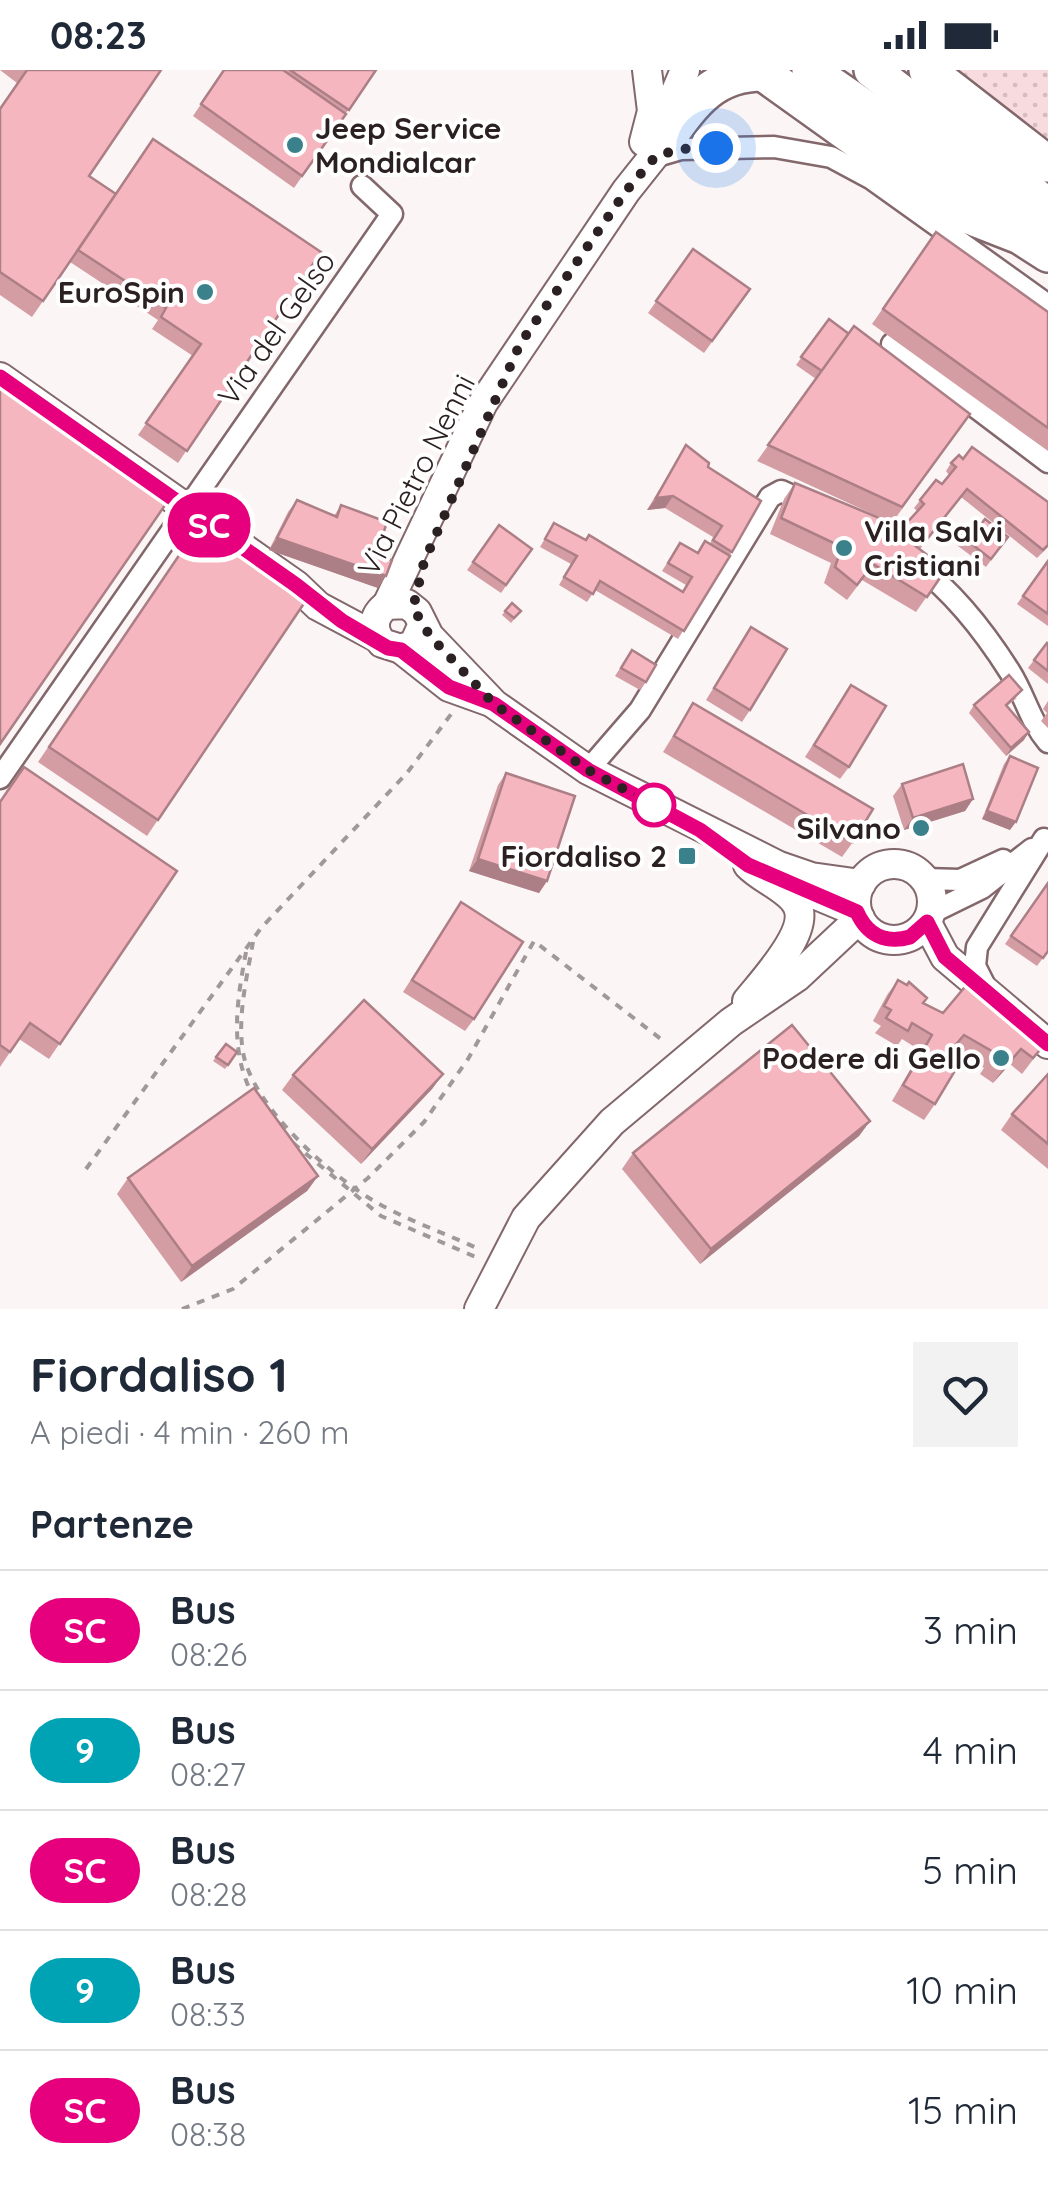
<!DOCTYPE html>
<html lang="it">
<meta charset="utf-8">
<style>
body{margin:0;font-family:Quicksand,sans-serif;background:#f2f2f3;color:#1f2937;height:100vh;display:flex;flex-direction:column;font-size:38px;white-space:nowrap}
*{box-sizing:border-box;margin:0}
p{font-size:32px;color:#747a83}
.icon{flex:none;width:55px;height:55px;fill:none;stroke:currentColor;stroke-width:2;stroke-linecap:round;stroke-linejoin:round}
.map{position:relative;height:1239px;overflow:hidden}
.sheet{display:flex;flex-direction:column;background:#fff;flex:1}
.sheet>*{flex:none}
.badge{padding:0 20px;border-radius:32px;font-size:35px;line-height:65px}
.you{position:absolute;width:50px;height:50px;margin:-25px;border:8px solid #fff;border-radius:50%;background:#1a73e8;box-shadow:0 0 0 15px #1a73e833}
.map>.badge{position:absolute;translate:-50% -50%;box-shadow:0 0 0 5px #fff}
h2{padding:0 30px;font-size:38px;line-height:90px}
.round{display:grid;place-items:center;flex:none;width:105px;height:105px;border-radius:0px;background:#f2f2f3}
.headline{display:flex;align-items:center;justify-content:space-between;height:170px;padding:0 30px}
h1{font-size:48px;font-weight:700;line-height:75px}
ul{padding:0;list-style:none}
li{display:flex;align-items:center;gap:30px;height:120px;padding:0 30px;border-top:2px solid #e0e1e3}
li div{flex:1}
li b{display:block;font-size:38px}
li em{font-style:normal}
li .badge{min-width:110px;font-weight:700;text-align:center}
.status{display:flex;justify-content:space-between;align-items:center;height:70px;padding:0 50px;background:#fff;direction:ltr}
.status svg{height:28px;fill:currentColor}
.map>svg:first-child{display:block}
.green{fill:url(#green-dots)}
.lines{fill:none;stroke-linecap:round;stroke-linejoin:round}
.minor-casing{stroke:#82676b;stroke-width:25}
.tertiary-casing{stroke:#82676b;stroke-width:32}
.trunk-casing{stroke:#82676b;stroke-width:40}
.path{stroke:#a09899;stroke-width:4;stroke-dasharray:8 8;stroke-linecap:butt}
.minor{stroke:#fff;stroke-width:20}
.tertiary{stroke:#fff;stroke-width:28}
.trunk{stroke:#fff;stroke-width:35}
.wall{fill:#d49da4}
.shaded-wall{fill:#ac7f86}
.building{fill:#f6b6bf;stroke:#ac7f86;stroke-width:2.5}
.line-casing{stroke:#fff;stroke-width:22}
.line{stroke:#e6007e;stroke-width:15}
.walk{stroke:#2c2122;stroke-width:10;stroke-dasharray:0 18}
.poi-dot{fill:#3a818c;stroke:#fff;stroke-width:4}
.stop-dot{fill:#fff;stroke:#e6007e;stroke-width:5}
.labels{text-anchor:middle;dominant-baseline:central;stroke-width:8;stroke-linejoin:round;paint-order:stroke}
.poi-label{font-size:30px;font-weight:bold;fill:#2c2122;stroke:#fff;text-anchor:end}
.street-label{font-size:30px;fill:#2c2122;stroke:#fff}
</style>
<div class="status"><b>08:23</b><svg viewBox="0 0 49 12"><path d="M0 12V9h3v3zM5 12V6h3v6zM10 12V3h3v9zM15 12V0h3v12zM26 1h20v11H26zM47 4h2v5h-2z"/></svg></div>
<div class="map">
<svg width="1048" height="1239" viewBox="0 0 1048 1239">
<defs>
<pattern id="green-dots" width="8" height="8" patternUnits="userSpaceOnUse" patternTransform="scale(2.5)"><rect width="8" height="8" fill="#f8dbdf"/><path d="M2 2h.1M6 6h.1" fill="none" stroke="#d5bcbf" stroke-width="1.8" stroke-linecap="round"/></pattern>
</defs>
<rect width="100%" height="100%" fill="#fbf5f5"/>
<polygon class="green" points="950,0 1048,0 1048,77"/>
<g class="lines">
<g class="minor-casing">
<g id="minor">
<polyline points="657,86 681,79 774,77 831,87 872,109 1048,235"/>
<polyline points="892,274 1048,392"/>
<path d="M 917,495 C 953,522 986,564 1010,602 C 1025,626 1030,651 1048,672"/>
<polyline points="588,700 640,640 770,427 781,421 810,434"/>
<polyline points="0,708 392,144 362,116"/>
<polyline points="925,809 960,810 1003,790"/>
<polyline points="931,843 982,818 1032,779"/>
<polyline points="987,920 975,896 977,877 1044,769"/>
</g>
</g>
<g class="tertiary-casing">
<g id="tertiary">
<polyline points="644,72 652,41 647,0"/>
<polyline points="0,307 296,515 318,536 378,568"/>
<polyline points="387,535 483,333 626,121 665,72 674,26 685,0"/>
<path d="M 422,556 L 414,574 L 401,579 L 382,573 C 371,559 373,545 387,535 L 407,534 L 417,542 L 429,566 L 494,634 L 588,700 L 779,796 L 811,807 L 861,814"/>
<polyline points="401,579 449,617 488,631"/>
<circle cx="894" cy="832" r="38"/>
<polyline points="790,814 857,842"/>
<polyline points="927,853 945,887 1048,974"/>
<path d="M 747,931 C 762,912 811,861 797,835 C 789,819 761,809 748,795"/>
<polyline points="479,1239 526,1148 612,1052 731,952 797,907 860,848"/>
</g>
</g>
<g class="trunk-casing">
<g id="trunk">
<polyline points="759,0 956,141 1020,166 1048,184"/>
<polyline points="810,0 1035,156"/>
<polyline points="872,0 1048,136"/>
<polyline points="927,0 1048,94"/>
<path d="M 665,72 C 692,34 712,3 763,3"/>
</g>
</g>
<g class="path">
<path d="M 253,872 C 247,907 236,951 244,987 C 256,1038 326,1101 369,1128 C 403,1149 445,1163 481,1180"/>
<path d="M 246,882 C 237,930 229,979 252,1024"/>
<polyline points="293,1073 381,1146 478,1188"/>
<polyline points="86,1099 261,858 407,703 452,643"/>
<polyline points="182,1239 233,1219 368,1108 424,1052 468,989 534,871 666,973"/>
</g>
<use href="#minor" class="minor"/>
<use href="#tertiary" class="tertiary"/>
<use href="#trunk" class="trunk"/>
</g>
<g class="wall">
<polygon points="0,0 161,0 89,106 116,124 321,182 178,393 138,365 193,286 152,259 158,250 70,192 32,247 0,225 0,39 17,13"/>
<polygon points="224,0 376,0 294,118 193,46"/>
<polygon points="936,162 1048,242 1048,381 872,254"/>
<polygon points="693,179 750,219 704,283 648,243"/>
<polygon points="829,249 970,344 892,453 757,391 816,309 796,295"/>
<polygon points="686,375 708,397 732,482 678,569 595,520 587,532 559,515 571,494 540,477 554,453 682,522 686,515 662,501 680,473 697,483 710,474 713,467 665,438 647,440"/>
<polygon points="963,389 1048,432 1048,477 1037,488 961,427 920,479 946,499 916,542 862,510 847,530 824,513 831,493 770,464 784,429 795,413 899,463 918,442 914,438 936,410 942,414 949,405 946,401 951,393"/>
<polygon points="297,430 334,446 341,435 376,486 378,518 269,480 288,442"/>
<polygon points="201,453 309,526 147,766 38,692"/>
<polygon points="499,455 532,479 501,523 467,500"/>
<polygon points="974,463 1008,467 986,497 954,473 960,465"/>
<polygon points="1048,491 1048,556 1017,534"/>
<polygon points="512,533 521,541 511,553 502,545"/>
<polygon points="751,557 750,640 742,652 706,630"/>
<polygon points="1047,573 1048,574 1048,614 1028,598"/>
<polygon points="632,580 646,612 640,620 615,606"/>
<polygon points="843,627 849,697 840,709 805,687"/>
<polygon points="1017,628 1007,636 1024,670 1006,686 969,643 974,635"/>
<polygon points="1048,631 1048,658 1041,651 1047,643 1043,639"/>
<polygon points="693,633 853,772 842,787 663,682"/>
<polygon points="1010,686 1010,760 982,749 1004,694"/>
<polygon points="506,703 547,811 539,823 469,801 498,715"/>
<polygon points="902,714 973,729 965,741 904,760 893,726"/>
<polygon points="0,732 177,801 49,989 19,969 0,997"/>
<polygon points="1048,813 1048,881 1037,896 1005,874"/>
<polygon points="453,844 474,949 465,961 403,922"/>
<polygon points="898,910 924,933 943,943 1045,974 1022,1004 1010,994 993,1013 980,1004 984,998 953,980 948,987 935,1034 924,1050 892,1031 921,981 902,969 897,976 875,963 881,956 873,951 887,925"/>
<polygon points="226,974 237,982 225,999 213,991"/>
<polygon points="443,1004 432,1019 361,1094 282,1020 293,1005"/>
<polygon points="1048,1004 1048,1099 1001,1060 1012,1044"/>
<polygon points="870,1051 859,1066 700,1194 622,1099 633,1083"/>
<polygon points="318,1106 307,1121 181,1212 117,1124 128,1108"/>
</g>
<g class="shaded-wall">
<polygon points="673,426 665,438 647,440 656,428"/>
<polygon points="277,468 386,506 378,518 269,480"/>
<polygon points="1029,662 1024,670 1006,686 1011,678"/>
<polygon points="973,729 965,741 904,760 913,748"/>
<polygon points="987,741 1016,752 1010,760 982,749"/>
<polygon points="478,789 547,811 539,823 469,801"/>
<polygon points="1021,979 1010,994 993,1013 1004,998"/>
<polygon points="443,1004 432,1019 361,1094 372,1079"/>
<polygon points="870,1051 859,1066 700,1194 711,1179"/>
<polygon points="318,1106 307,1121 181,1212 192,1196"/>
</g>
<g class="building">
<polygon points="27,0 161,0 89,106 116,124 43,231 0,202 0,39"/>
<polygon points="224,0 283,0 346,44 302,106 201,34"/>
<polygon points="290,0 376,0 349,40"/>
<polygon points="153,69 321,182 187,381 146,353 201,274 161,247 166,238 78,180"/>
<polygon points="936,162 1048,242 1048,358 883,239"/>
<polygon points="693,179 750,219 712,271 656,231"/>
<polygon points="829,249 849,264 822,301 801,287"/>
<polygon points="854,256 970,344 902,437 768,375"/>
<polygon points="0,313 170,428 0,674"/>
<polygon points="686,375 709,393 708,397 761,431 732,482 713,470 722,456 673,426 656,428"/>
<polygon points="972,377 1048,432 1048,475 1043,480 967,419 924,473 904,456 924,434 920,430 936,410 942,414 956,397 951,393 959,385 963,389"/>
<polygon points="795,413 877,447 946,499 927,527 873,494 857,515 835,497 842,477 781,448"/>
<polygon points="297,430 337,447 341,435 387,452 376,486 392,490 386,506 277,468"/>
<polygon points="985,449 1008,467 991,489 960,465 966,457 974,463"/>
<polygon points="201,453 309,526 158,750 49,677"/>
<polygon points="554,453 586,470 589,465 683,522 692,507 668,493 680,473 698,483 705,471 730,486 684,561 600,511 593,524 564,507 577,486 545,469"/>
<polygon points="499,455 532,479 506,515 473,492"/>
<polygon points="1048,491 1048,544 1023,526"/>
<polygon points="512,533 521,541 514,548 505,541"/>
<polygon points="751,557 787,579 750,640 714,618"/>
<polygon points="1047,573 1048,574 1048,601 1034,590"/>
<polygon points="632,580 656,595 646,612 621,598"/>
<polygon points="1009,605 1022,620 1006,635 1029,662 1011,678 974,635"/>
<polygon points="851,615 886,636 849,697 814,675"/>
<polygon points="693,633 873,739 853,772 674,666"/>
<polygon points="1010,686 1038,698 1016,752 987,741"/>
<polygon points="963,694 973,729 913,748 902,714"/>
<polygon points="24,697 177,801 60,974 30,953 10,982 0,975 0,732"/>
<polygon points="506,703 575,726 547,811 478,789"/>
<polygon points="1048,813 1048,881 1043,888 1011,866"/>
<polygon points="461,832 523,872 474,949 412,910"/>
<polygon points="898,910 907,915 909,912 927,928 923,933 943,943 969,912 1045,974 1033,988 1021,979 1004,998 991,989 995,983 964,965 946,986 959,994 935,1034 903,1015 932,965 912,953 908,961 886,948 891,940 884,936"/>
<polygon points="364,930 443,1004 372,1079 293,1005"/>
<polygon points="792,955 870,1051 711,1179 633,1083"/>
<polygon points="226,974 237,982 228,995 216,987"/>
<polygon points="1048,1004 1048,1074 1012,1044"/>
<polygon points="254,1018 318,1106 192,1196 128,1108"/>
</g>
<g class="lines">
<g class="line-casing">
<path id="line" d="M 0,307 L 296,515 L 342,551 L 388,578 L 401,580 L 449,617 L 494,634 L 588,700 L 700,760 L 748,795 L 857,842 C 867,865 886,874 910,867 L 927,852 L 945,887 L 1048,974"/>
</g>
<use href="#line" class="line"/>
<polyline class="walk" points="654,735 588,700 494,634 430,566 413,538 424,492 520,274 626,121 656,86 681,79 716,78"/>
</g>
<g class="poi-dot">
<circle cx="295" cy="75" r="10"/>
<circle cx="205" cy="222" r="10"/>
<circle cx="844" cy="478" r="10"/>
<circle cx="921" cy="758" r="10"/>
<rect x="677" y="776" width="20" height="20" rx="5"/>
<circle cx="1001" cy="988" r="10"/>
</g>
<circle class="stop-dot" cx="654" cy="735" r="20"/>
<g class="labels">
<g class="poi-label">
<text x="315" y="58" text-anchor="start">Jeep Service<tspan x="315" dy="34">Mondialcar</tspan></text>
<text x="185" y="222">EuroSpin</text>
<text x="864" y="461" text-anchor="start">Villa Salvi<tspan x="864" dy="34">Cristiani</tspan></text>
<text x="901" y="758">Silvano</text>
<text x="667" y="786">Fiordaliso 2</text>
<text x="981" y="988">Podere di Gello</text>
</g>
<g class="street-label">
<text transform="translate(276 258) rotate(-55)">Via del Gelso</text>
<text transform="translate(416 405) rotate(-63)">Via Pietro Nenni</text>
</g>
</g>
</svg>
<div class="you" style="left:716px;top:78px"></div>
<b class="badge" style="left:209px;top:455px;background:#e6007e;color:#fff">SC</b>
</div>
<section class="sheet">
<div class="headline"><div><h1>Fiordaliso 1</h1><p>A piedi · 4 min · 260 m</p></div><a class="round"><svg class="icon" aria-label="heart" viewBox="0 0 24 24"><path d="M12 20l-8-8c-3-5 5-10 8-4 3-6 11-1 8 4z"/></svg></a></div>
<h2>Partenze</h2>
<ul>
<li><span class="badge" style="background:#e6007e;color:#fff">SC</span><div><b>Bus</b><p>08:26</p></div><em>3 min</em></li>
<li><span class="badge" style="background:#00a3b4;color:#fff">9</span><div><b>Bus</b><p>08:27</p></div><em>4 min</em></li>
<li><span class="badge" style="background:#e6007e;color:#fff">SC</span><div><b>Bus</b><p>08:28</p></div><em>5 min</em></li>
<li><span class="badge" style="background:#00a3b4;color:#fff">9</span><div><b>Bus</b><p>08:33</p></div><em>10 min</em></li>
<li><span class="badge" style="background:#e6007e;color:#fff">SC</span><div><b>Bus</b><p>08:38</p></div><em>15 min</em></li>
</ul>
</section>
